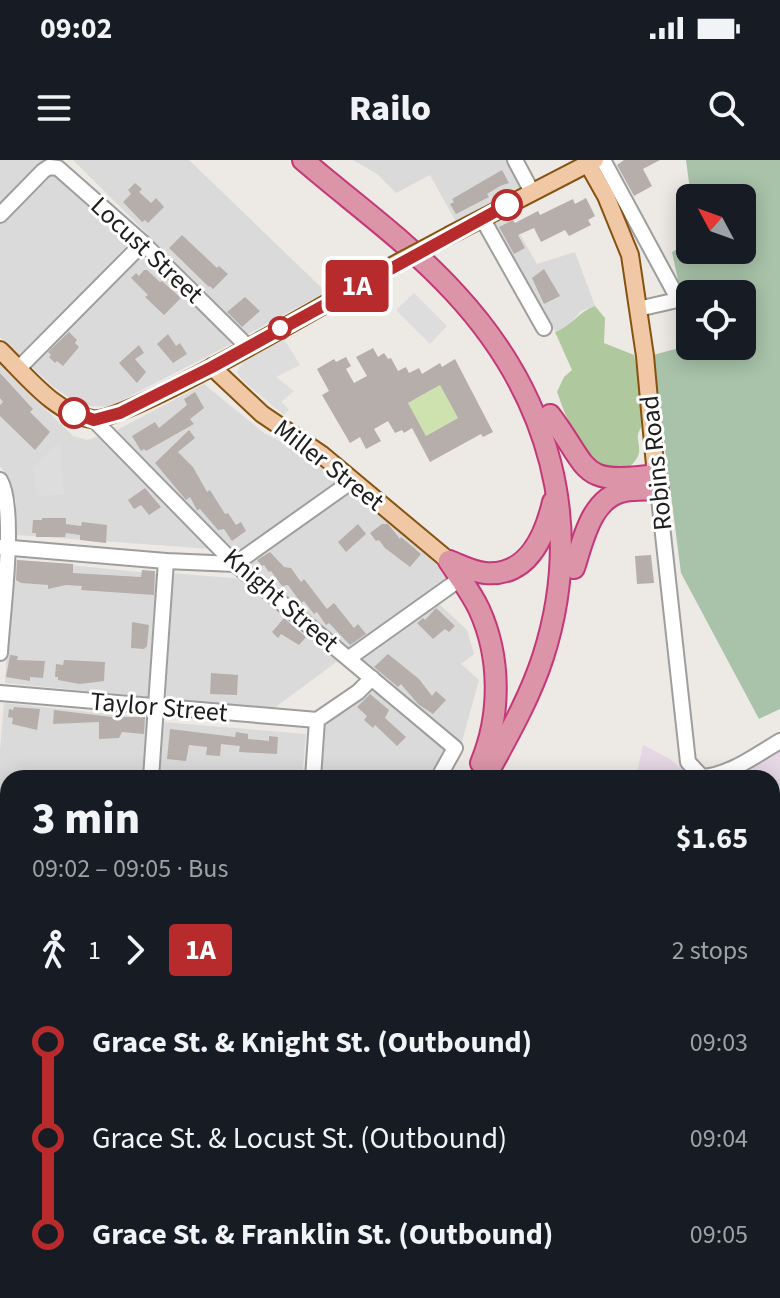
<!DOCTYPE html>
<meta charset="utf-8">
<style>
body{margin:0;font-family:"Source Sans 3",sans-serif;background:#242831;color:#f1f3f6;height:100vh;display:flex;flex-direction:column;font-size:30px;white-space:nowrap}
*{box-sizing:border-box;margin:0}
p{font-size:26px;color:#9ea1a6}
.icon{flex:none;width:44px;height:44px;fill:none;stroke:currentColor;stroke-width:2;stroke-linecap:round;stroke-linejoin:round}
.map{position:relative;flex:1;overflow:hidden}
.panel{position:absolute;left:0px;top:610px;width:780px;height:528px;display:flex;flex-direction:column;background:#171b24;border-radius:24px 24px 0 0;box-shadow:0 4px 20px #0003}
.panel>*{flex:none}
.badge{padding:0 16px;border-radius:6px;font-size:28px;line-height:52px}
.needle{width:52px;rotate:311deg}
.controls{position:absolute;left:676px;top:24px;display:grid;gap:16px}
.controls a{display:grid;place-items:center;width:80px;height:80px;border-radius:12px;background:#171b24;box-shadow:0 4px 20px #0003;font-size:40px}
.map>.badge{position:absolute;translate:-50% -50%;box-shadow:0 0 0 4px #fff}
.legs{display:flex;align-items:center;gap:12px;height:88px;padding:0 32px;font-size:26px}
.legs p{margin-inline-start:auto}
.summary{display:flex;align-items:center;justify-content:space-between;height:136px;padding:0 32px}
h1{font-size:44px;font-weight:800;line-height:60px}
ul{padding:0 32px;list-style:none}
li{display:flex;align-items:center;gap:28px;height:96px;font-size:30px}
li i{display:grid;place-items:center;width:12px;height:100%;margin:0 10px;background:currentColor}
li i::after{content:'';width:20px;height:20px;margin:-10px;border:6px solid;border-radius:50%;background:#171b24}
li p{margin-inline-start:auto}
li:first-child i{background:linear-gradient(#0000 50%,currentColor 0)}
li:last-child i{background:linear-gradient(currentColor 50%,#0000 0)}
.status{display:flex;justify-content:space-between;align-items:center;height:56px;padding:0 40px;background:#171b24;direction:ltr}
.status svg{height:22px;fill:currentColor}
header{display:flex;justify-content:space-between;align-items:center;height:104px;padding:0 32px;background:#171b24;font-size:36px;font-weight:800}
.map>svg:first-child{display:block}
.residential{fill:#dbdada}
.industrial{fill:#e5d7e4}
.grass{fill:#cee2af}
.forest{fill:#afc89d}
.cemetery{fill:#a8c3a9}
.parking{fill:#ddd}
.lines{fill:none;stroke-linecap:round;stroke-linejoin:round}
.stream{stroke:#a9d1d6;stroke-width:3}
.building{fill:#b6aeaa;fill-rule:evenodd}
.minor-casing{stroke:#9e9e9e;stroke-width:18}
.major-casing{stroke:#865210;stroke-width:20}
.highway-casing{stroke:#c53778;stroke-width:24}
.minor{stroke:#fff;stroke-width:14}
.major{stroke:#f1c8a5;stroke-width:16}
.highway{stroke:#dc94a9;stroke-width:20}
.rail{stroke:#6b6b6b;stroke-width:3;stroke-dasharray:16 16;stroke-linecap:butt}
.major-bridge-casing{stroke:#865210;stroke-width:20;stroke-linecap:butt}
.major-bridge{stroke:#f1c8a5;stroke-width:16}
.line-1-casing{stroke:#fff;stroke-width:18}
.line-1{stroke:#b72b2c;stroke-width:12}
.stop-1-dot{fill:#fff;stroke:#b72b2c;stroke-width:4}
.labels{text-anchor:middle;dominant-baseline:central;stroke-width:6;stroke-linejoin:round;paint-order:stroke}
.street-label{font-size:26px;fill:#1d1d1d;stroke:#fff}
</style>
<div class="status"><b>09:02</b><svg viewBox="0 0 49 12"><path d="M0 12V9h3v3zM5 12V6h3v6zM10 12V3h3v9zM15 12V0h3v12zM26 1h20v11H26zM47 4h2v5h-2z"/></svg></div>
<header><svg class="icon" aria-label="menu" viewBox="0 0 24 24"><path d="M4 6h16M4 12h16M4 18h16"/></svg>Railo<svg class="icon" aria-label="search" viewBox="0 0 24 24"><circle cx="10" cy="10" r="6"/><path d="M15 15l6 6"/></svg></header>
<div class="map">
<svg width="780" height="1138" viewBox="0 0 780 1138">
<rect width="100%" height="100%" fill="#ede9e4"/>
<g class="residential">
<polygon points="0,0 44,0 0,45"/>
<polygon points="73,0 189,0 326,132 248,174"/>
<polygon points="353,0 507,0 521,26 456,62 430,15 396,33 377,14"/>
<polygon points="54,8 131,81 21,197 0,177 0,65"/>
<polygon points="509,55 537,104 575,92 595,146 581,151 566,168 555,171 494,63"/>
<polygon points="143,92 190,141 235,182 109,247 91,246 74,241 52,226 31,206"/>
<polygon points="0,205 73,276 87,280 99,276 212,389 16,375 16,341 9,318 0,306"/>
<polygon points="204,224 264,273 307,295 336,321 238,398 117,270"/>
<polygon points="349,330 452,415 350,492 249,406"/>
<polygon points="12,399 158,414 148,537 5,523"/>
<polygon points="171,413 244,419 339,500 273,549 163,540"/>
<polygon points="437,442 467,470 474,494 461,504 479,520 461,585 359,501"/>
<polygon points="374,528 457,598 448,618 379,613 381,618 322,618 325,566"/>
<polygon points="4,543 148,558 144,618 8,618 8,658 0,659 0,590"/>
<polygon points="161,562 306,574 302,618 156,618"/>
<polygon points="0,664 8,665 8,809 0,808"/>
<polygon points="0,828 8,829 8,948 0,948"/>
<polygon points="0,973 8,973 8,1091 0,1090"/>
</g>
<g class="industrial">
<polygon points="643,585 668,598 694,618 636,618"/>
<polygon points="780,590 780,750 772,752 772,618 723,618"/>
</g>
<polygon class="grass" points="437,219 458,258 426,276 408,243 432,230"/>
<g class="forest">
<path d="M 595,146 L 605,158 L 604,183 L 634,195 C 638,216 647,242 643,263 C 642,267 639,270 638,274 C 637,280 640,287 639,293 C 637,301 630,307 623,310 C 590,324 565,254 557,232 L 564,217 L 572,210 L 555,172 C 572,166 578,152 595,146 Z"/>
<polygon points="780,750 780,887 772,892 772,752"/>
<polygon points="780,912 780,1138 509,1138 516,1130 772,1130 772,915"/>
<polygon points="51,1130 187,1130 182,1138 50,1138"/>
<polygon points="242,1130 482,1130 477,1138 237,1138"/>
</g>
<polygon class="cemetery" points="686,0 780,0 780,549 759,559 681,413 653,195 690,185 742,186 742,134 690,134 690,176 672,92 690,82 690,90 742,90 742,38 691,38"/>
<g class="parking">
<polygon points="414,133 447,166 430,184 396,150"/>
<polygon points="284,179 300,205 276,217 294,231 281,242 289,249 284,255 242,220 237,212 242,203"/>
<polygon points="60,281 64,335 37,336 33,308"/>
</g>
<g class="lines">
<g class="stream">
<polyline points="772,772 780,773"/>
<polyline points="448,1138 455,1130"/>
</g>
</g>
<g class="building">
<polygon points="624,0 660,0 643,9 652,26 634,36 617,5"/>
<polygon points="502,10 509,23 500,26 487,34 489,37 456,54 450,44 454,42 452,39"/>
<polygon points="135,23 142,29 139,32 151,43 156,38 164,47 148,63 145,60 142,62 123,42 131,34 128,30"/>
<polygon points="586,38 595,56 588,60 591,65 569,76 565,70 541,82 534,68 518,75 525,88 514,94 499,67 513,60 515,63 538,51 540,55 573,39 575,44"/>
<polygon points="182,75 217,108 219,106 228,114 213,129 210,126 209,127 169,88"/>
<polygon points="544,109 560,136 544,144 532,118"/>
<polygon points="144,110 147,110 160,122 162,121 181,138 164,155 145,137 148,135 131,118 136,113 139,116"/>
<polygon points="245,137 260,151 242,167 227,152"/>
<polygon points="69,172 77,180 75,183 79,187 63,206 57,201 55,203 49,197 51,195 48,192"/>
<polygon points="168,174 176,186 180,183 187,194 173,203 157,184"/>
<polygon points="139,185 144,193 135,199 146,212 137,223 119,203"/>
<path d="M 373,188 L 378,197 L 384,193 L 388,199 L 391,198 L 398,211 L 406,207 L 409,213 L 419,208 L 422,214 L 440,203 L 442,207 L 455,199 L 493,272 L 483,277 L 481,274 L 430,302 L 412,268 L 404,273 L 402,270 L 395,273 L 388,261 L 374,269 L 381,281 L 366,289 L 360,277 L 350,283 L 322,235 L 329,231 L 317,209 L 334,199 L 336,202 L 346,197 L 351,206 L 346,209 L 354,223 L 367,216 L 356,197 ZM 440,225 L 458,258 L 426,276 L 408,243 Z"/>
<polygon points="0,213 33,249 30,252 50,272 35,290 0,256 0,245 3,242 0,238"/>
<polygon points="195,232 204,248 190,259 194,264 146,291 144,289 141,291 132,276 155,262 159,268 187,245 184,239"/>
<polygon points="189,270 195,278 178,292 193,307 207,332 210,330 225,354 228,353 236,365 241,362 246,371 232,381 224,369 218,370 200,349 197,350 190,337 186,340 155,303"/>
<polygon points="145,328 161,347 149,355 141,345 134,349 128,340"/>
<polygon points="42,358 66,358 66,364 81,366 82,362 107,365 106,383 80,380 80,375 66,373 65,377 36,377 36,373 32,373 33,360 42,360"/>
<polygon points="358,364 366,374 346,392 338,382"/>
<polygon points="382,364 388,364 400,379 401,377 421,394 410,407 385,388 379,380 376,381 370,373"/>
<polygon points="270,392 284,407 291,408 301,422 304,419 327,449 334,443 354,468 358,464 366,474 350,485 329,463 326,465 317,452 314,454 304,441 301,443 288,425 282,426 271,411 269,412 264,405 262,406 257,400"/>
<polygon points="651,395 654,423 637,424 635,396"/>
<polygon points="17,400 73,404 73,413 141,417 142,410 155,411 154,435 81,430 82,426 66,425 48,429 48,425 21,423 16,420"/>
<polygon points="436,448 455,466 449,472 445,469 433,479 417,463 423,458 425,460"/>
<polygon points="284,458 306,477 299,485 281,474 278,478 272,472"/>
<polygon points="132,462 149,465 147,486 144,489 131,488"/>
<polygon points="388,494 419,519 432,536 436,531 446,540 433,554 418,544 401,524 398,527 374,507"/>
<polygon points="10,495 18,496 17,500 45,501 43,518 30,517 30,521 6,517"/>
<polygon points="64,500 105,502 104,521 80,524 58,520 58,517 55,517 56,504 63,505"/>
<polygon points="211,513 238,515 237,535 210,534"/>
<polygon points="370,534 389,550 385,558 406,577 397,586 375,565 373,568 364,560 367,556 357,547"/>
<polygon points="14,547 40,549 37,570 12,564 13,558 8,557 9,549 13,550"/>
<polygon points="54,550 112,557 145,557 144,574 122,572 119,578 99,579 99,562 53,564"/>
<polygon points="170,569 235,577 236,572 248,574 248,579 269,581 269,576 278,577 277,594 239,592 240,586 221,584 220,596 206,595 207,587 189,585 186,601 167,599"/>
</g>
<g class="lines">
<g class="minor-casing">
<g id="minor">
<polyline points="515,0 532,32"/>
<polyline points="603,0 676,135 673,141 638,149"/>
<polyline points="0,55 43,11 49,7 58,8 143,83 247,186"/>
<polyline points="482,58 544,168"/>
<polyline points="19,208 143,83"/>
<polyline points="94,260 235,404 455,588 440,615"/>
<path d="M 0,320 C 17,349 2,455 0,493"/>
<path d="M 658,329 L 688,602 L 702,617 C 730,615 756,595 780,581"/>
<polyline points="0,387 166,401 235,404 352,321"/>
<polyline points="349,498 460,419"/>
<polyline points="0,533 317,560"/>
<polyline points="151,618 166,401"/>
<polyline points="313,618 317,560 358,532 372,518"/>
<polyline points="0,662 8,662"/>
<polyline points="0,816 8,816"/>
<polyline points="0,956 8,957"/>
<polyline points="0,1104 8,1108"/>
</g>
</g>
<g class="major-casing">
<g id="major">
<polyline points="588,4 606,36 630,95 645,196 657,327"/>
<polyline points="450,75 595,0"/>
<path d="M 0,190 C 25,214 55,254 92,259 C 123,264 348,131 390,107"/>
<polyline points="212,207 262,254 321,294 449,401"/>
</g>
</g>
<g class="highway-casing">
<g id="highway">
<path d="M 303,0 C 353,43 409,83 454,132 C 549,234 586,363 543,497 C 529,540 506,579 485,618"/>
<path d="M 550,255 C 591,309 577,326 656,315"/>
<path d="M 449,401 C 459,417 471,432 479,449 C 501,497 501,555 481,603"/>
<path d="M 449,401 C 460,405 473,412 485,413 C 528,417 545,376 553,342"/>
<path d="M 574,408 C 583,381 591,337 625,331 C 636,329 647,330 658,329"/>
<polyline points="220,1138 224,1130"/>
</g>
</g>
<use href="#minor" class="minor"/>
<use href="#major" class="major"/>
<use href="#highway" class="highway"/>
<g class="rail">
<polyline points="772,905 780,900"/>
<polyline points="495,1138 502,1130"/>
</g>
<g class="major-bridge-casing">
<polyline id="major-bridge" points="390,107 450,75"/>
</g>
<use href="#major-bridge" class="major-bridge"/>
</g>
<g class="lines">
<g class="line-1-casing">
<polyline id="line-1" points="74,253 94,260 120,253 212,207 507,45"/>
</g>
<use href="#line-1" class="line-1"/>
</g>
<g class="stop-1-dot">
<circle cx="507" cy="45" r="14"/>
<circle cx="280" cy="168" r="10"/>
<circle cx="74" cy="253" r="14"/>
</g>
<g class="labels">
<g class="street-label">
<text transform="translate(147 90) rotate(43)">Locust Street</text>
<text transform="translate(656 303) rotate(-96)">Robins Road</text>
<text transform="translate(329 305) rotate(38)">Miller Street</text>
<text transform="translate(281 440) rotate(41)">Knight Street</text>
<text transform="translate(159 547) rotate(5)">Taylor Street</text>
</g>
</g>
</svg>
<div class="controls">
<a><svg class="needle" viewBox="-14 -14 28 28"><path d="M0-13l5 13h-10z" fill="#e53935"/><path d="M0 13l5-13h-10z" fill="#9ea1a6"/></svg></a>
<a><svg class="icon" aria-label="locate" viewBox="0 0 24 24"><circle cx="12" cy="12" r="6"/><path d="M12 2v4M12 18v4M2 12h4M18 12h4"/></svg></a>
</div>
<b class="badge" style="left:357px;top:126px;background:#b72b2c;color:#fff">1A</b>
<section class="panel">
<div class="summary"><div><h1>3 min</h1><p>09:02 – 09:05 · Bus</p></div><b>$1.65</b></div>
<div class="legs"><svg class="icon" aria-label="walk" viewBox="0 0 24 24"><circle cx="13" cy="4" r="2"/><path d="M13 8l-2 6 4 7M11 14l-3 7M7 12l3-4h3l4 4"/></svg>1<svg class="icon" aria-label="forward" viewBox="0 0 24 24"><path d="M9 5l7 7-7 7"/></svg><b class="badge" style="background:#b72b2c;color:#fff">1A</b><p>2 stops</p></div>
<ul>
<li><i style="color:#b72b2c"></i><b>Grace St. &amp; Knight St. (Outbound)</b><p>09:03</p></li>
<li><i style="color:#b72b2c"></i><span>Grace St. &amp; Locust St. (Outbound)</span><p>09:04</p></li>
<li><i style="color:#b72b2c"></i><b>Grace St. &amp; Franklin St. (Outbound)</b><p>09:05</p></li>
</ul>
</section>
</div>
